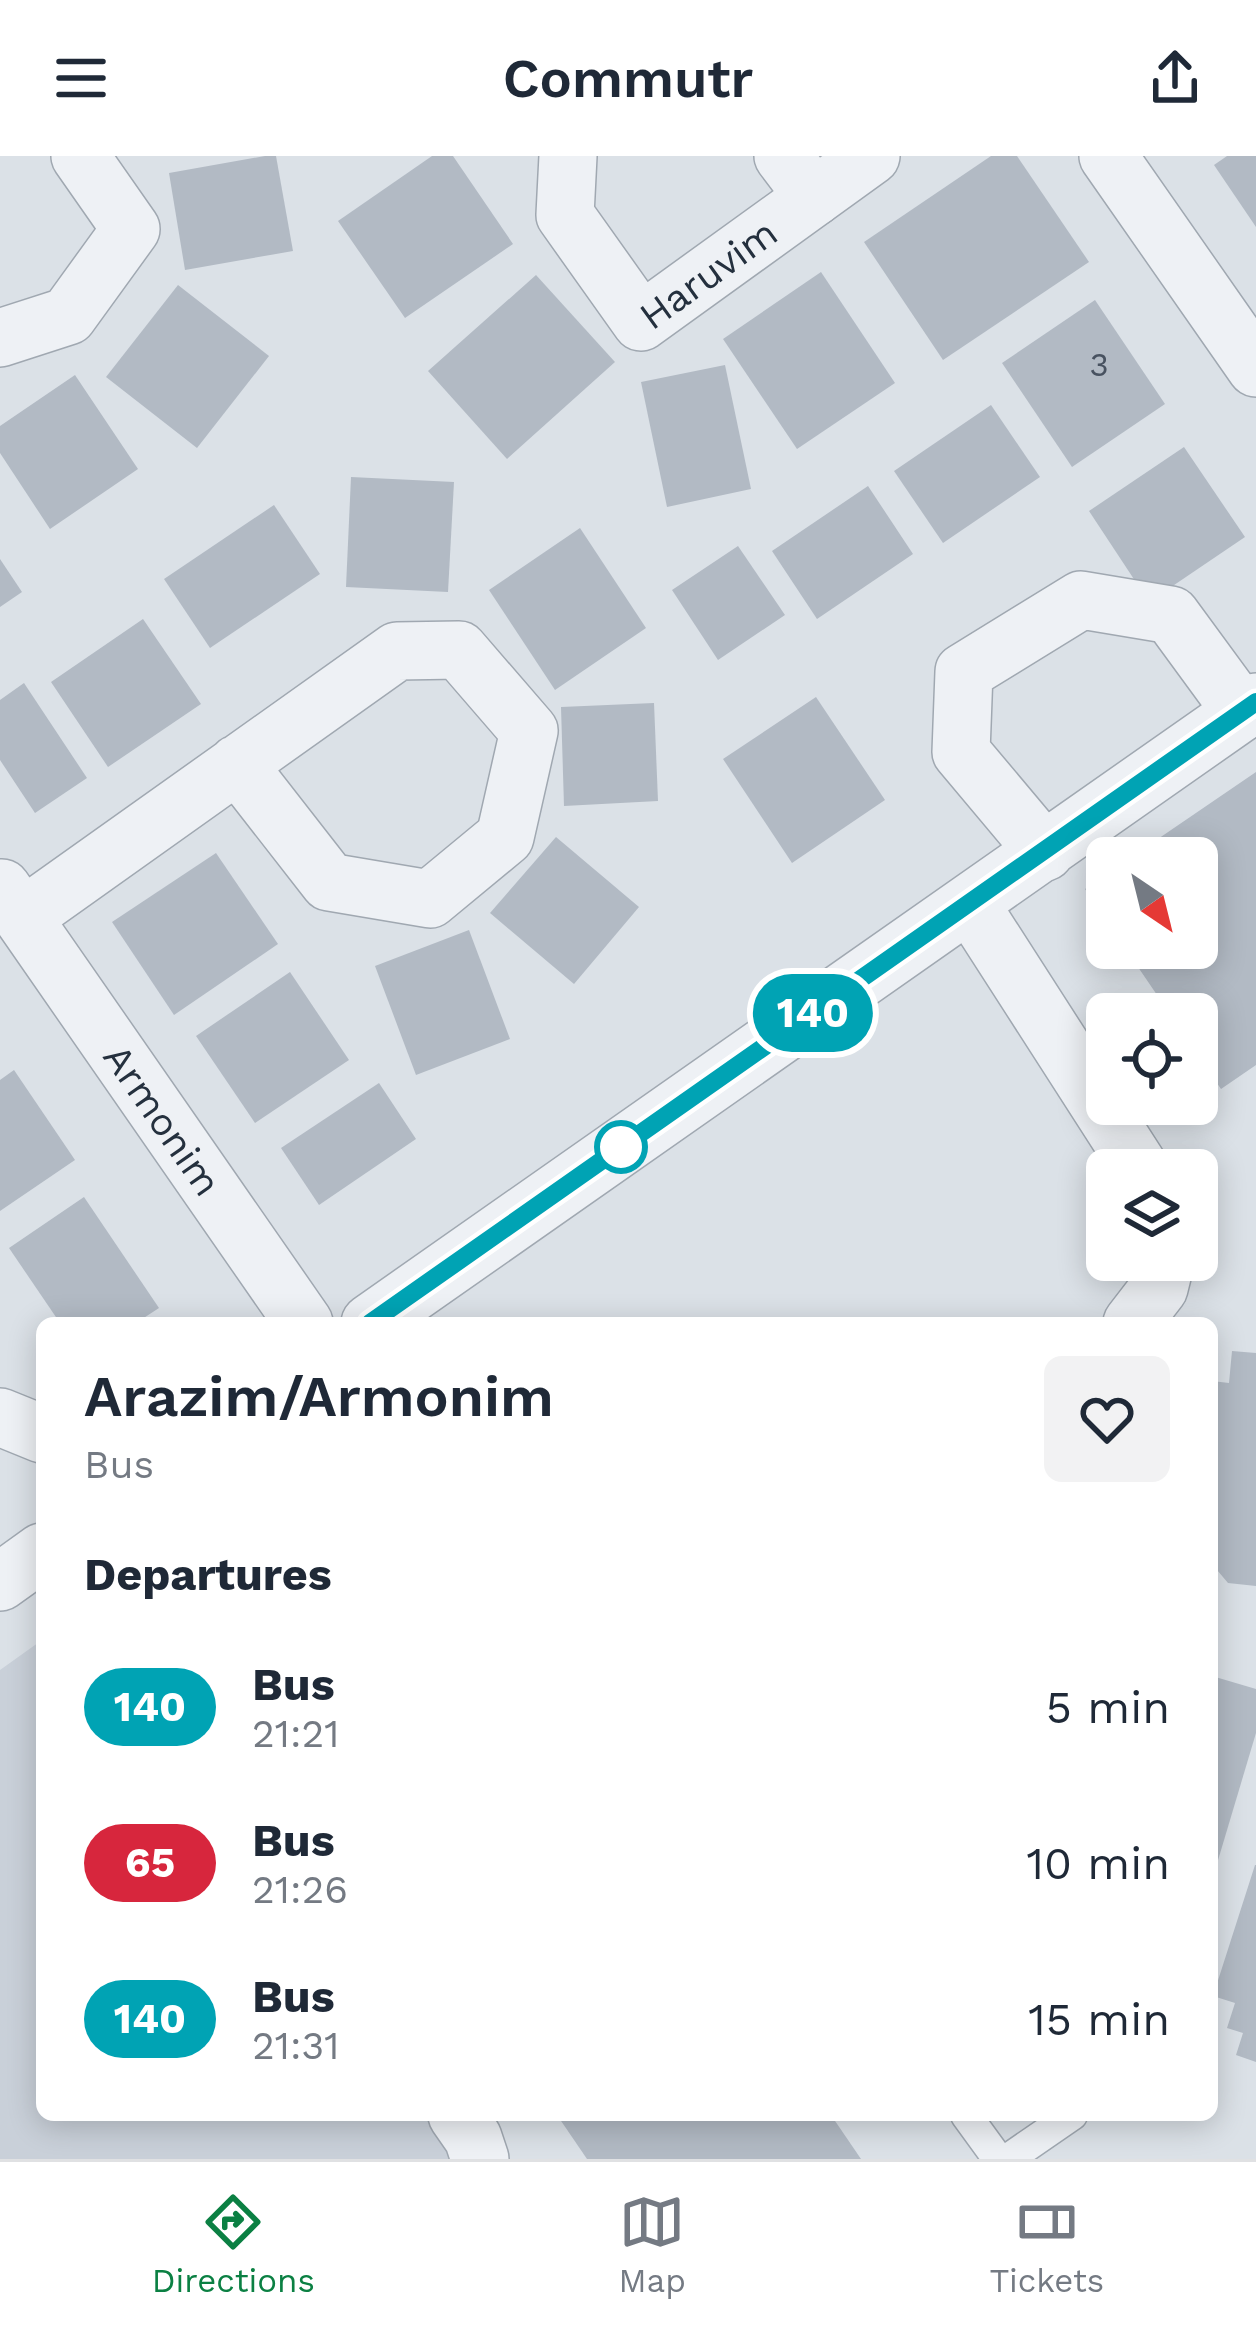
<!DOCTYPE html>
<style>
body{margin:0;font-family:"Work Sans",sans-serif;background:#f2f2f3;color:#1f2937;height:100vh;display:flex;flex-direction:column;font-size:45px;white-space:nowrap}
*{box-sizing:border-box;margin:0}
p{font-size:39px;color:#747a83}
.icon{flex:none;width:66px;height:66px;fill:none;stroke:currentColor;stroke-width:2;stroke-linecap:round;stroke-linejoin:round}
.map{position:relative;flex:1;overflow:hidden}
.panel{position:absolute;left:36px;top:1161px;width:1182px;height:804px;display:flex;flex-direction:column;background:#fff;border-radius:18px;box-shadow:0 6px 30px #0003}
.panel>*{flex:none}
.badge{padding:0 24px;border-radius:39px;font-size:42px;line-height:78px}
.needle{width:78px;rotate:145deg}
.buttons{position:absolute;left:1086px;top:681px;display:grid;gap:24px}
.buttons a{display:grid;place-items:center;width:132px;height:132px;border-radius:18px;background:#fff;box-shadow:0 6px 30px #0003;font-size:60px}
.map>.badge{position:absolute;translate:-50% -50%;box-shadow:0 0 0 6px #fff}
h2{padding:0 48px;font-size:45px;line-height:108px}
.round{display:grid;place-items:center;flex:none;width:126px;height:126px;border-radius:18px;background:#f2f2f3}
.overview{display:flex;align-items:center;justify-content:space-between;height:204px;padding:0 48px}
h1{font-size:57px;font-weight:600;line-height:90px}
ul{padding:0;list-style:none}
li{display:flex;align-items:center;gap:36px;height:156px;padding:0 48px}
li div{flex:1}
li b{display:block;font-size:45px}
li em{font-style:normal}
li .badge{min-width:132px;font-weight:700;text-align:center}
header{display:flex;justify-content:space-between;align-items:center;height:156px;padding:0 48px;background:#fff;font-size:54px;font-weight:600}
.tabs{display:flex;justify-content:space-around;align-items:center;height:168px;border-top:3px solid #e0e1e3;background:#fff;font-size:33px;color:#747a83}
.tabs a{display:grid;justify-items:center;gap:6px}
.tabs .active{color:#0b8043}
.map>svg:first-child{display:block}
.built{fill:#c9d0d9}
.building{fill:#b2bac4}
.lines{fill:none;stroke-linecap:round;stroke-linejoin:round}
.lane-casing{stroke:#a0a8b1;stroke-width:33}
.street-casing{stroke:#a0a8b1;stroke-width:60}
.lane{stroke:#eef1f5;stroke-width:30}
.street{stroke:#eef1f5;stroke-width:57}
.line-casing{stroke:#fff;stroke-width:27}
.line{stroke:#00a3b4;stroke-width:18}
.stop-dot{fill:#fff;stroke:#00a3b4;stroke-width:6}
.labels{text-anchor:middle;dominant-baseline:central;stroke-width:9;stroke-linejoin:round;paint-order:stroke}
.number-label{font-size:33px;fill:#485260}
.street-label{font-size:39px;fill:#24303e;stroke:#eaeff5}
</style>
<header><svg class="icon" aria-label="menu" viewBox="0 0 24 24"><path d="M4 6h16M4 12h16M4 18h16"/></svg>Commutr<svg class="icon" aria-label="share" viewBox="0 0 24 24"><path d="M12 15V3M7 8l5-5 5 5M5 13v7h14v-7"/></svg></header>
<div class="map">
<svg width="1256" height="2003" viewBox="0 0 1256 2003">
<rect width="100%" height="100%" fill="#dbe1e7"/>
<polygon class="built" points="42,1484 42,1959 478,1959 509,2003 0,2003 0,1514"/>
<g class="building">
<polygon points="265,0 276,0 293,95 185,114 169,17"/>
<polygon points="432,0 453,0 513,88 405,162 338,65"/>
<polygon points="991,0 1017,0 1089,106 943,204 864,86"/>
<polygon points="1227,0 1256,0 1256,71 1214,9"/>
<polygon points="821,116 895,227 797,293 723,183"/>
<polygon points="536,119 615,206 507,303 428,215"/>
<polygon points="178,129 269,200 197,292 106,221"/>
<polygon points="1095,144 1165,248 1072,311 1002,207"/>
<polygon points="725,209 751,333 667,351 641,226"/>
<polygon points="75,219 138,313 50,373 0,297 0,270"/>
<polygon points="991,249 1040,321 943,387 894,315"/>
<polygon points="1184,291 1245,381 1149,446 1089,355"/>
<polygon points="351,321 454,326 448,436 346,431"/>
<polygon points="868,330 913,398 817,463 772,395"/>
<polygon points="274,349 320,418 210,492 164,423"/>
<polygon points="580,372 646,472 555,534 489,434"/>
<polygon points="738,390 785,459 718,504 672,434"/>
<polygon points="0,403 22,436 0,451"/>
<polygon points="143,463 201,548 108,611 51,526"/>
<polygon points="24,527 87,622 35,657 0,604 0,544"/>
<polygon points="816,541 885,644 792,707 723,603"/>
<polygon points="654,547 658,645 564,650 561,551"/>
<polygon points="1256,616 1256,909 1221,933 1197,898 1197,858 1170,858 1125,792 1197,792 1197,702 1130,702"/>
<polygon points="556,681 639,751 574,828 490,757"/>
<polygon points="216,697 278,788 174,859 112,766"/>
<polygon points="1107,718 1107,766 1085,733"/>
<polygon points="469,774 510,883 416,919 375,810"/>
<polygon points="290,816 349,904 255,967 196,880"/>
<polygon points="14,914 75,1004 0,1055 0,924"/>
<polygon points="379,927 416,983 319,1049 281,992"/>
<polygon points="84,1041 159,1152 136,1167 60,1167 9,1092"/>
<polygon points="1232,1195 1256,1197 1256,1430 1228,1427 1212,1408 1212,1225 1229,1227"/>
<polygon points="1212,1520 1256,1533 1256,1577 1213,1721"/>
<polygon points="1255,1709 1256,1709 1256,1906 1236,1899 1243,1877 1227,1872 1235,1847 1213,1840"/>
<polygon points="557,1959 831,1959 861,2003 587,2003"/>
</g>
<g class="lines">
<g class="lane-casing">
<g id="lane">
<polyline points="966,1959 998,2003"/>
<polyline points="1008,2003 1072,1959"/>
</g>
</g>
<g class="street-casing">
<g id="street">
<path id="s1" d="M 568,0 L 565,59 L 641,166 L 871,0"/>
<polyline points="783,0 814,41"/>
<polyline points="1108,0 1256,212"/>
<polyline points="0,182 68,160 131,73 80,0"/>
<polyline points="1045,696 961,596 964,516 1081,444 1171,459 1242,556"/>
<path id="s2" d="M 2,732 L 304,1167"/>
<polyline points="970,748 1141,1014"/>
<polyline points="23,761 397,495 459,494 529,575 505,681 430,743 329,726 237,608"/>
<polyline points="370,1167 1256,546"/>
<polyline points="1132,1167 1159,1132 1166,1104"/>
<polyline points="0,1261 42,1278"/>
<polyline points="0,1426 42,1396"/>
<polyline points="457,1959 473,1982 480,2003"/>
</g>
</g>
<use href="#lane" class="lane"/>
<use href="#street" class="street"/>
</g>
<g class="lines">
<g class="line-casing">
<polyline id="line" points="370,1167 1256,546"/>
</g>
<use href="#line" class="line"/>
</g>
<circle class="stop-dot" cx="621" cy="991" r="24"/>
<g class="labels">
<g class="number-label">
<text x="1099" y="208">3</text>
</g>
<g class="street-label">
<text stroke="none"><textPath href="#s1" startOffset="273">Haruvim</textPath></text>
<text stroke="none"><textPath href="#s2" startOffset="282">Armonim</textPath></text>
</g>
</g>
</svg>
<div class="buttons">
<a><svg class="needle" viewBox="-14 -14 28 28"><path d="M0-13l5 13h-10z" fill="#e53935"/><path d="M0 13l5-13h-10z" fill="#747a83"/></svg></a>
<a><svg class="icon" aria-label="locate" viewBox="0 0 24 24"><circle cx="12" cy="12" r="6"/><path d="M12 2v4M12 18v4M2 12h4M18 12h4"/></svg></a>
<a><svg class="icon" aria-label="layers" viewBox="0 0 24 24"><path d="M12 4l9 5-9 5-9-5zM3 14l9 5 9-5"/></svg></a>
</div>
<b class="badge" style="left:813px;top:857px;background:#00a3b4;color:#fff">140</b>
<section class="panel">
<div class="overview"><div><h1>Arazim/Armonim</h1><p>Bus</p></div><a class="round"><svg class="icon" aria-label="heart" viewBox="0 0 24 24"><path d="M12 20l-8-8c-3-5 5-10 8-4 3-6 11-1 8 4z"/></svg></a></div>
<h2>Departures</h2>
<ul>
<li><span class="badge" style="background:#00a3b4;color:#fff">140</span><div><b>Bus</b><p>21:21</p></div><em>5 min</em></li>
<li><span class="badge" style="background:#d7263d;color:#fff">65</span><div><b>Bus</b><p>21:26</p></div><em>10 min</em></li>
<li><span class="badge" style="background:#00a3b4;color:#fff">140</span><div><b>Bus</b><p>21:31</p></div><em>15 min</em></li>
</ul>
</section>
</div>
<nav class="tabs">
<a class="active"><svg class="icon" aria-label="directions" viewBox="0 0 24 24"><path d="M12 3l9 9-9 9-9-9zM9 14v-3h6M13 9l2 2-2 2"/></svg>Directions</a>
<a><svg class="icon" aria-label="map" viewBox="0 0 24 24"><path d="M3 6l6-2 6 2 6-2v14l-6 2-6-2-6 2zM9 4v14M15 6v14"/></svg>Map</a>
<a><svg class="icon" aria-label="tickets" viewBox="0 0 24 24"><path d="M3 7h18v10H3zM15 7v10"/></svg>Tickets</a>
</nav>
